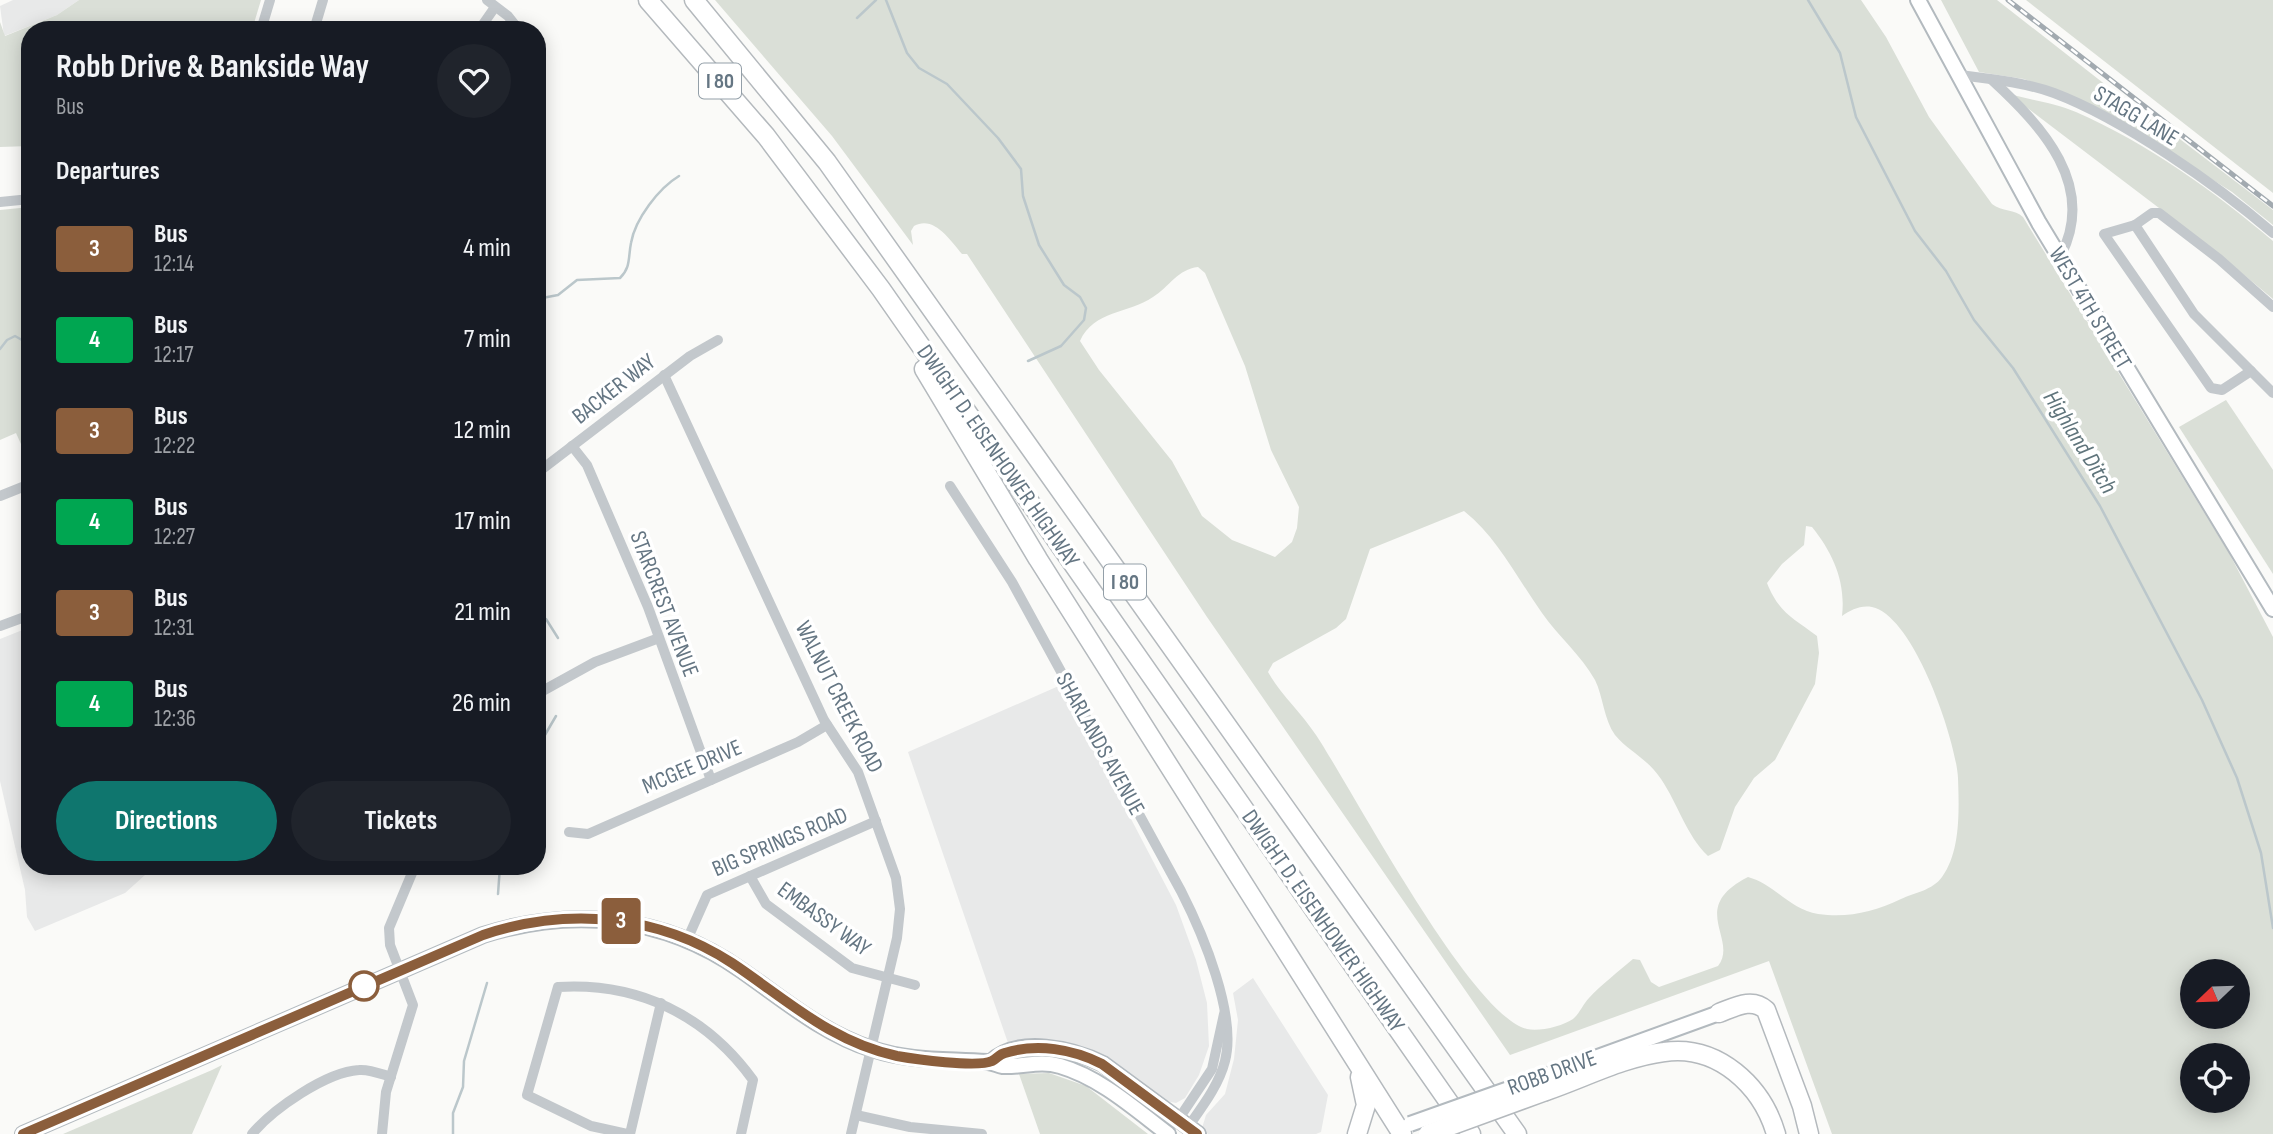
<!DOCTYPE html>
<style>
body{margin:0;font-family:"Sofia Sans Condensed",sans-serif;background:#20242c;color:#f1f3f6;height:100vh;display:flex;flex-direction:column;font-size:26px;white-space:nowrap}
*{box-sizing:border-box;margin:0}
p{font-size:23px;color:#9ea1a6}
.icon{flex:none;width:38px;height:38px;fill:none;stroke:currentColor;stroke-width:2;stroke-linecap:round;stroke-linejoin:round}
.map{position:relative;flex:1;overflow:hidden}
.side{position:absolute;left:21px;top:21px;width:525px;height:854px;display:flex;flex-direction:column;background:#171b24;border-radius:28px;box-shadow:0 4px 18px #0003}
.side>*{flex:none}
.badge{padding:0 14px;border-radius:5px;font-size:24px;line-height:46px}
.needle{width:46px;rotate:247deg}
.buttons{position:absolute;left:2180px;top:959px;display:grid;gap:14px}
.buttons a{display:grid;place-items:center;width:70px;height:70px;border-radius:50%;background:#171b24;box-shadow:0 4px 18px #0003;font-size:35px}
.map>.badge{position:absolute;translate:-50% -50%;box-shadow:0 0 0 4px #fff}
h2{padding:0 35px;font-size:26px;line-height:63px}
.round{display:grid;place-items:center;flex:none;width:74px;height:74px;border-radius:37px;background:#20242c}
.overview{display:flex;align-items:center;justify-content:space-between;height:119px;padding:0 35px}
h1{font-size:33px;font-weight:700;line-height:52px}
.button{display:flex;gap:14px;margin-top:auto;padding:14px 35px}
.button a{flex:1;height:80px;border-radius:42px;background:#0f766e;color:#fff;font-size:28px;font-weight:700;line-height:80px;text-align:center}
.button a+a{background:#20242c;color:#f1f3f6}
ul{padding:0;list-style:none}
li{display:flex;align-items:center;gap:21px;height:91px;padding:0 35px}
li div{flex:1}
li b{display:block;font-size:26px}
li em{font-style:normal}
li .badge{min-width:77px;font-weight:700;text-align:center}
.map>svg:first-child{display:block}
.built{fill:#e8e9e9}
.green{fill:#dadfd7;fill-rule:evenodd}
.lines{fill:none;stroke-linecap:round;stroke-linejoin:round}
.stream{stroke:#bbc7cb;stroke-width:2.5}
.secondary-casing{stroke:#b3babf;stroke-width:18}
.motorway-casing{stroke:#b4b9bd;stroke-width:21}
.minor{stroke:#c3c8cc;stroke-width:10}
.secondary{stroke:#fff;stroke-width:14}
.motorway{stroke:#fff;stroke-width:18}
.rail-casing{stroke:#a2aab0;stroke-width:5}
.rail{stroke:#fff;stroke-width:2.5;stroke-dasharray:8;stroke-linecap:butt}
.secondary-bridge-casing{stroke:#b3babf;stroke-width:18;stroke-linecap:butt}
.motorway-bridge-casing{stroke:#b4b9bd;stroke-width:21;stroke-linecap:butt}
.secondary-bridge{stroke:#fff;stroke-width:14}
.motorway-bridge{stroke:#fff;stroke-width:18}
.line-casing{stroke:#fff;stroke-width:16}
.line{stroke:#8b5e3c;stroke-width:10}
.stop-dot{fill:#fff;stroke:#8b5e3c;stroke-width:3.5}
.labels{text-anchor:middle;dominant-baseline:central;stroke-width:7;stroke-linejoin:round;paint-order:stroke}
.shield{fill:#fff;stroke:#939fa8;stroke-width:2}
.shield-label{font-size:21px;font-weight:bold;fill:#657683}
.street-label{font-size:23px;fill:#657683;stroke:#fff}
.water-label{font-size:24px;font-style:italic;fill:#60757c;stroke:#fff}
</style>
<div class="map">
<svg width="2273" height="1134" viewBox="0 0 2273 1134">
<rect width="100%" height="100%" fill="#fafaf8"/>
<g class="built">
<polygon points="13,0 79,0 57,15 4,36 0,6"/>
<polygon points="30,627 30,866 155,866 125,893 35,931 27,917 25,890 0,781 0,639"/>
<polygon points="1061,685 1176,905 1196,960 1207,1003 1209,1046 1199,1075 1185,1098 1176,1103 1166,1101 1114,1062 1082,1047 1045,1040 1008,1043 908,752"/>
<polygon points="1253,978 1328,1095 1321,1132 1316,1134 1208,1134 1202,1128 1206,1115 1225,1094 1234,1059 1238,1020 1233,993"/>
</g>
<g class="green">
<polygon points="79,0 261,0 252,30 30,30 30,146 0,147 0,22 5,36 57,15"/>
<path d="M 715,0 L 1861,0 L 1886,37 L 1929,117 L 1992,204 C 2002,212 2015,209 2023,217 L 2229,553 L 2273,637 L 2273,1134 L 1832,1134 L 1769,961 L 1510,1055 L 1207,617 L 967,254 L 962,254 C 950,240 934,215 914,226 L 911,231 L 913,245 L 832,136 ZM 1198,267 L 1205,273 L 1245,366 L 1271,450 L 1299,507 L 1297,528 L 1292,542 L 1275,557 L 1232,540 L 1202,516 L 1172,461 L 1099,370 L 1080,341 C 1094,310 1128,314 1153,297 C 1169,287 1178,269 1198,267 ZM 1464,511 C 1497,537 1517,578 1542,613 C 1558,636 1581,655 1595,680 C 1603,696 1604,720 1615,735 C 1629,752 1646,757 1661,779 C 1678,804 1686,835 1708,856 L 1720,850 L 1735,807 L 1754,778 L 1775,760 L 1815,684 L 1819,653 L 1817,636 C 1793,618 1779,613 1767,583 L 1782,564 L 1804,545 L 1806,526 L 1812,527 C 1833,553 1846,582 1842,616 C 1851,610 1860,605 1872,607 C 1914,616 1956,740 1958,778 C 1959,809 1961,851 1942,877 C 1933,890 1914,893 1901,899 C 1873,912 1849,918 1818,914 C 1791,910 1774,884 1748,877 C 1687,908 1739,939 1718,966 L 1659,987 L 1651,982 L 1640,960 L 1633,959 C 1618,972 1602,984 1589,998 C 1583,1004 1580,1013 1573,1019 C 1563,1026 1539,1032 1527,1029 C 1471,1016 1352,789 1316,735 C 1301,712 1281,695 1268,672 L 1273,663 L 1336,628 L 1346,619 L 1370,549 ZM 2193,971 L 2238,971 L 2238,1017 L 2193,1017 ZM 2193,1055 L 2238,1055 L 2238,1101 L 2193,1101 Z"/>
<polygon points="1941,0 1997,0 2148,118 2164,127 2273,210 2273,225 2232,192 2101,109 2024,79 1979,72"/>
<polygon points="2026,0 2273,0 2273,193"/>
<path d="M 2009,94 C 2031,100 2055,103 2076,112 C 2147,143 2215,192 2273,241 L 2273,299 L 2213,249 Z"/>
<polygon points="30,207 30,464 16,433 0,440 0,210"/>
<polygon points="2226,400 2273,470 2273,574 2179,427"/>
<polygon points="222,1065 192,1134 63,1134 212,1070"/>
<polygon points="1049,1073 1086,1086 1148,1134 1040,1134 1019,1074"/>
</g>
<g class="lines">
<g class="stream">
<polyline points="886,0 907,53 919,68 947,84 998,138 1021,169 1023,196 1039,245 1064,285 1080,297 1086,308 1084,320 1061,346 1028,361"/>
<polyline points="1808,0 1840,53 1856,117 1915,231 1946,271 1974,320 2013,368 2100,506 2202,700 2237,778 2261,853 2273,928"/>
<polyline points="857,18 876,0"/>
<path d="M 537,299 L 558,295 L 577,280 L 620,278 C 631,267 628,258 631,243 C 635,219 659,188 679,176"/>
<polyline points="0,349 7,340 15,336 22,340 30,355"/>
<polyline points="537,614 546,619 558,638"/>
<polyline points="537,774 541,767 542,740 556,716"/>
<polyline points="498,894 500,866"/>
<polyline points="453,1134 453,1113 463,1087 464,1061 487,983"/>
</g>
<g class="secondary-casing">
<g id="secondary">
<polyline points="1918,0 2039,223 2273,609"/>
<path d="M 991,1062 C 1018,1036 1073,1049 1103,1064 L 1198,1134"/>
<polyline points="1537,1079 1719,1013"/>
<path d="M 23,1134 L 483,935 C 572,907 663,915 741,970 C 783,999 822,1033 872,1049 C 911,1062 947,1059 987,1062 C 993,1062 997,1065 1003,1066 C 1023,1067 1040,1060 1060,1066 C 1101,1078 1135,1109 1168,1134"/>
</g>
</g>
<g class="motorway-casing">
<g id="motorway">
<polyline points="648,0 766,136 881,289 1471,1134"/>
<polyline points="694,0 827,162 1517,1134"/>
<polyline points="924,369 1038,559 1402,1134"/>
<path d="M 1719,1013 C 1735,1007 1752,997 1766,1010 L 1802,1106 L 1809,1134"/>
<path d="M 1546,1091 C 1584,1078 1624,1057 1664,1052 C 1718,1044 1762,1086 1776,1134"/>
<polyline points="1357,1134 1366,1105 1360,1077"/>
</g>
</g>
<g class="minor">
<polyline points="487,0 508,16 519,30"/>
<polyline points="261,30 270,0"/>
<polyline points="314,30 323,0"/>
<polyline points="479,30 495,7"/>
<path d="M 1959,75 C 1991,79 2023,82 2054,93 C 2123,119 2217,185 2273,233"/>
<path d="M 1992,80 C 2042,126 2098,186 2060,257"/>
<polyline points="0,202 30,199"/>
<polyline points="2135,225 2194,314 2273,393"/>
<polyline points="2251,371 2222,390 2211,388 2104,234 2135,225 2152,213 2159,213 2219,259 2273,307"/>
<polyline points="664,375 824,720 858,772 896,878 900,909 897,938 851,1134"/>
<polyline points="572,446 587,465 648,607 711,780"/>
<polyline points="537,473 690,356 718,340"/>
<path d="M 950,486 L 1012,582 L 1181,891 C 1203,934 1237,1015 1225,1061 C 1219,1085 1202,1107 1188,1127"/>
<polyline points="0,496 30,484"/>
<polyline points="0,626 30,615"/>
<polyline points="537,694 595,662 659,638"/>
<polyline points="569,832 588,834 798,742 827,725"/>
<polyline points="750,876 766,904 852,968 915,985"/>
<polyline points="687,940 707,895 876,821"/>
<polyline points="856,1115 910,1127 982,1134"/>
<polyline points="1178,1120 1212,1069 1224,1014"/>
<path d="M 252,1134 C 273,1109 326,1072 359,1070 C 370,1069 381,1074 391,1077"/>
<polyline points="382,1134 386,1092 413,1005 390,945 389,928 415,866"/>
<path d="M 627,1134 L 591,1126 L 527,1095 L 558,987 C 638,982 706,1015 753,1080 L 741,1134"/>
<polyline points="630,1134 661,1003"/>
</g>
<use href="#secondary" class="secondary"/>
<use href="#motorway" class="motorway"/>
<g class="rail-casing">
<polyline id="rail" points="2008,0 2273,206"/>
</g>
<use href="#rail" class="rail"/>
<g class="secondary-bridge-casing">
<polyline id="secondary-bridge" points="1410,1124 1537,1079"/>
</g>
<g class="motorway-bridge-casing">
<polyline id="motorway-bridge" points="1428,1134 1546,1091"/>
</g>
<use href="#secondary-bridge" class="secondary-bridge"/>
<use href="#motorway-bridge" class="motorway-bridge"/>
</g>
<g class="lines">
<g class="line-casing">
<path id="line" d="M 23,1134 L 483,935 C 567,907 657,914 732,963 C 786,999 831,1042 897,1056 C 914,1059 977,1068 992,1061 C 997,1059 999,1054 1005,1053 C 1037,1043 1073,1049 1102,1064 L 1197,1134"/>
</g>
<use href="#line" class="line"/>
</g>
<circle class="stop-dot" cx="364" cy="986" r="14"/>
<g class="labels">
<g class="shield">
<rect x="699" y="63.5" width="42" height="35" rx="5"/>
<rect x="1104" y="564.5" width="42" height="35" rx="5"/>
</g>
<g class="shield-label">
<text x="720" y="81">I 80</text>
<text x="1125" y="582">I 80</text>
</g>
<g class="street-label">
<text transform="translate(2136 116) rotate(31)">STAGG LANE</text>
<text transform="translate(2090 308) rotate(59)">WEST 4TH STREET</text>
<text transform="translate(614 389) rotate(-38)">BACKER WAY</text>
<text transform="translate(998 456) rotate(55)">DWIGHT D. EISENHOWER HIGHWAY</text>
<text transform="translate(664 604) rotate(69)">STARCREST AVENUE</text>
<text transform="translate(839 697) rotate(63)">WALNUT CREEK ROAD</text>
<text transform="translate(1100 744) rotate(61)">SHARLANDS AVENUE</text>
<text transform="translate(692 767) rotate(-23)">MCGEE DRIVE</text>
<text transform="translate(780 842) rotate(-23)">BIG SPRINGS ROAD</text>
<text transform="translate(824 919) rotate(36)">EMBASSY WAY</text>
<text transform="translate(1323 921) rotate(55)">DWIGHT D. EISENHOWER HIGHWAY</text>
<text transform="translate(1552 1073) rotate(-20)">ROBB DRIVE</text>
</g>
<g class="water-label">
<text transform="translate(2080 442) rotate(58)">Highland Ditch</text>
</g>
</g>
</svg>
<div class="buttons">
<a><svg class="needle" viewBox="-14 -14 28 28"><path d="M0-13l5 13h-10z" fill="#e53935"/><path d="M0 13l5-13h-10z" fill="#9ea1a6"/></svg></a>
<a><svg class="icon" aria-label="locate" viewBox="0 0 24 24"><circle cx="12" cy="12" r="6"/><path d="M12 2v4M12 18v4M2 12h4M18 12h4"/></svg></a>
</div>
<b class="badge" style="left:621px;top:921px;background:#8b5e3c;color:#fff">3</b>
<section class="side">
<div class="overview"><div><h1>Robb Drive &amp; Bankside Way</h1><p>Bus</p></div><a class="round"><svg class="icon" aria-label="heart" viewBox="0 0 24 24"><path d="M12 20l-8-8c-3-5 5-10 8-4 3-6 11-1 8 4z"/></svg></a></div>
<h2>Departures</h2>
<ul>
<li><span class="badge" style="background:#8b5e3c;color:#fff">3</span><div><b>Bus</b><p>12:14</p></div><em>4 min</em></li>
<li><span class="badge" style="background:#00a651;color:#fff">4</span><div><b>Bus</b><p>12:17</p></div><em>7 min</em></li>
<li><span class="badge" style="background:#8b5e3c;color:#fff">3</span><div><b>Bus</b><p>12:22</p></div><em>12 min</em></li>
<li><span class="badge" style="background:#00a651;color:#fff">4</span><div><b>Bus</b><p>12:27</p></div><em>17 min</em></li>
<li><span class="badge" style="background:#8b5e3c;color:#fff">3</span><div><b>Bus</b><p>12:31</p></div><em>21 min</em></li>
<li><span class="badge" style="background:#00a651;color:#fff">4</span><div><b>Bus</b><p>12:36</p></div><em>26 min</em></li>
</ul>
<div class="button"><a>Directions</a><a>Tickets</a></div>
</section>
</div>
